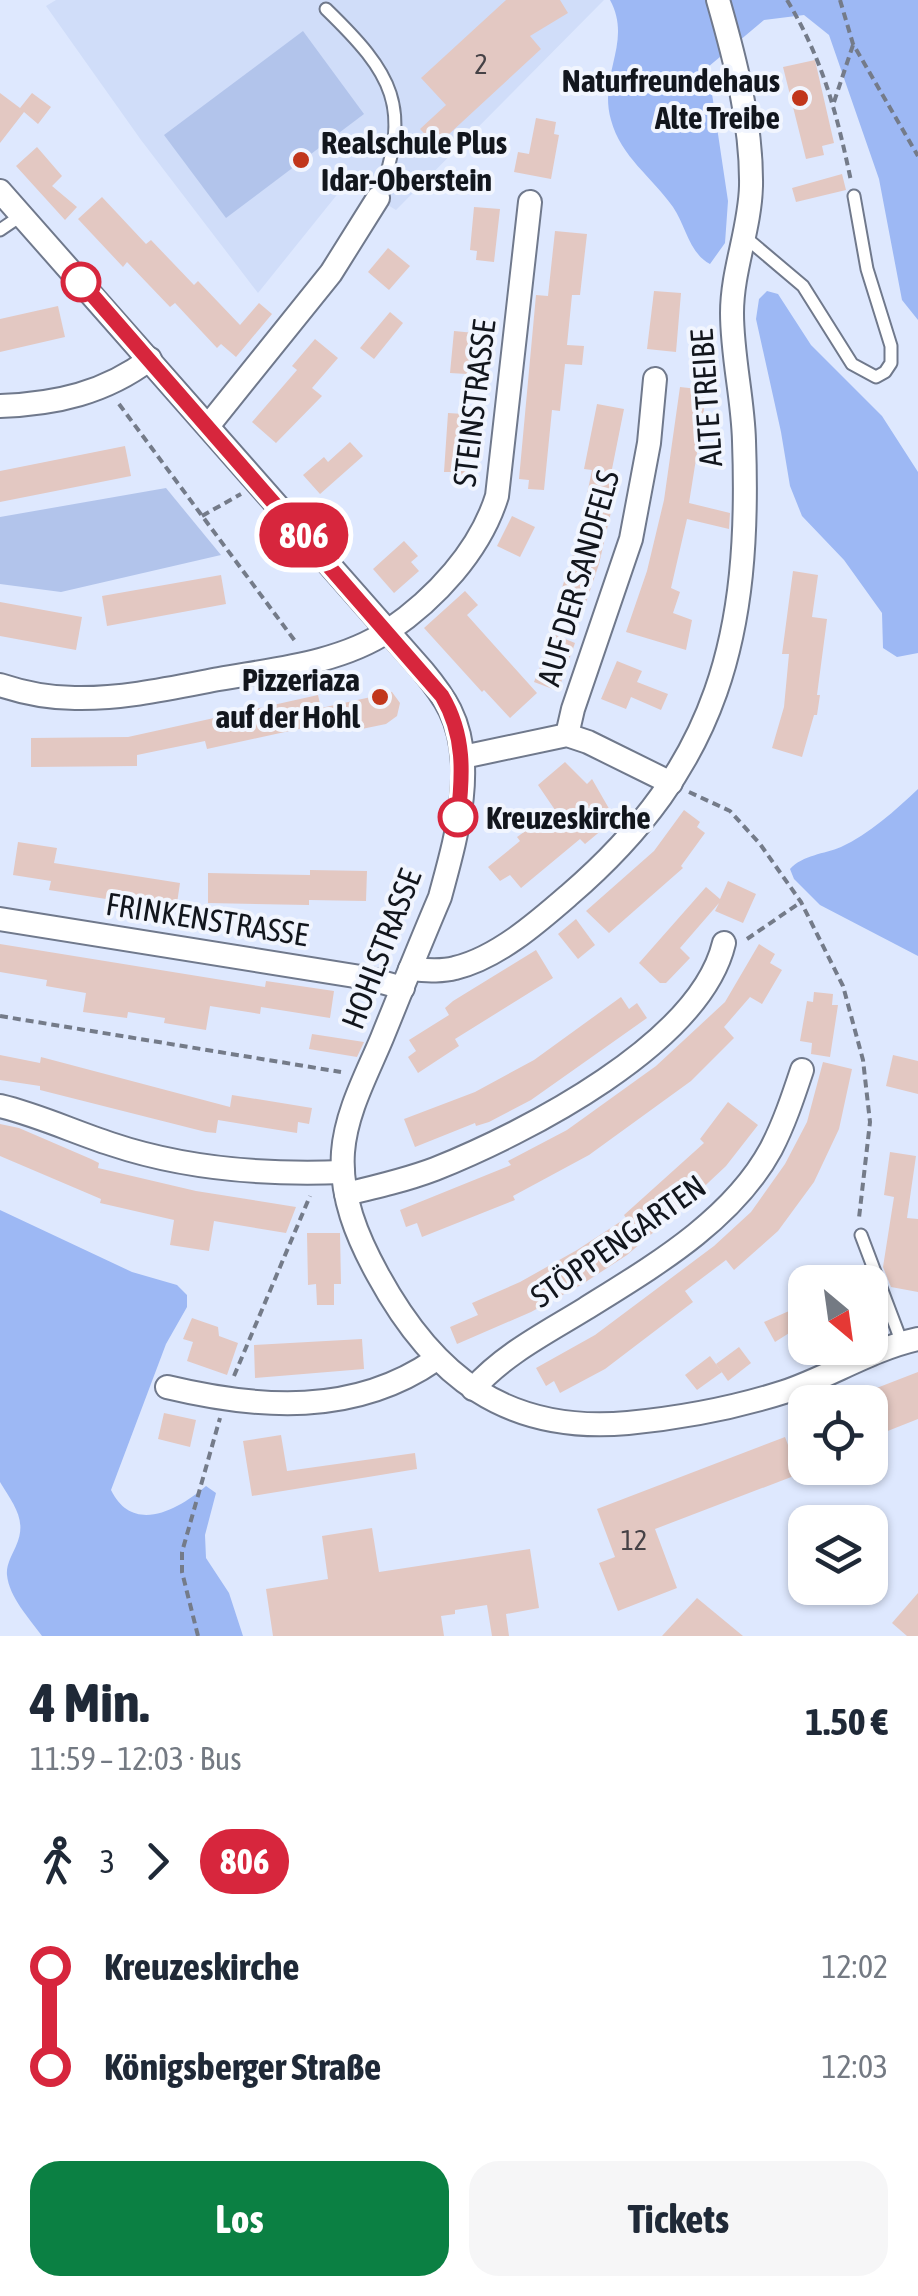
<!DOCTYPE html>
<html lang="de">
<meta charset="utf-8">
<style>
body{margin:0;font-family:"Asap Condensed",sans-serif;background:#f6f6f7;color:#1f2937;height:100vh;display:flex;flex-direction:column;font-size:38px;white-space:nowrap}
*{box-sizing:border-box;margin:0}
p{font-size:32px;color:#747a83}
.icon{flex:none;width:55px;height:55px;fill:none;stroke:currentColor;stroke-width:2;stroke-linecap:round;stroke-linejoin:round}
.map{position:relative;height:1636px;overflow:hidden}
.details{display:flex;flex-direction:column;background:#fff;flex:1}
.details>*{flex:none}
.badge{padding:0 20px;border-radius:32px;font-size:35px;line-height:65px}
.needle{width:65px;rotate:151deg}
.buttons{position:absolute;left:788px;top:1265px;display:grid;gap:20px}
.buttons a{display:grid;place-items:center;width:100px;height:100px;border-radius:20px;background:#fff;box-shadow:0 2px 8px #0004;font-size:50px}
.map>.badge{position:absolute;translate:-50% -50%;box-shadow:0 0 0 5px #fff}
.legs{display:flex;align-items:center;gap:15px;height:110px;padding:0 30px;font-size:32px}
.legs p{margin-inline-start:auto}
.overview{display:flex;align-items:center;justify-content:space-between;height:170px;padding:0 30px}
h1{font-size:55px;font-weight:700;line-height:75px}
.cta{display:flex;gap:20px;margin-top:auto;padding:20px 30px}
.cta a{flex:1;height:115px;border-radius:30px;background:#0b8043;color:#fff;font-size:40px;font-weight:700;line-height:115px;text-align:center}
.cta a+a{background:#f6f6f7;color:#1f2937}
ul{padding:0 30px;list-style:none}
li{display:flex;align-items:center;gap:35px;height:100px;font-size:38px}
li i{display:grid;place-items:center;width:15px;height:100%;margin:0 12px;background:currentColor}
li i::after{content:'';width:25px;height:25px;margin:-12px;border:8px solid;border-radius:50%;background:#fff}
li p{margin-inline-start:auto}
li:first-child i{background:linear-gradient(#0000 50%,currentColor 0)}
li:last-child i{background:linear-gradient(currentColor 50%,#0000 0)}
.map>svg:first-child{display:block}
.built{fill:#d0ddf9}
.green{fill:#b2c4eb}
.forest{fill:#9db8f4}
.building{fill:#e3c8c2}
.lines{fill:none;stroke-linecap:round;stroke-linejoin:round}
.lane-casing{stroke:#70798c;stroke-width:15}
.street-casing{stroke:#70798c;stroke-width:26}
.path{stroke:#747b89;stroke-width:4;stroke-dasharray:8 5;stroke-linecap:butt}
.lane{stroke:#fff;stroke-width:11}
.street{stroke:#fff;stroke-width:22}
.line-1-casing{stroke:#fff;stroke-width:22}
.line-1{stroke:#d7263d;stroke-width:15}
.poi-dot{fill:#c1361b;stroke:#f1f5fe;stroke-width:4}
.stop-1-dot{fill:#fff;stroke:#d7263d;stroke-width:5}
.labels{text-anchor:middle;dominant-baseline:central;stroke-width:8;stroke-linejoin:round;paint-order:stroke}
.number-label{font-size:28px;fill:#464246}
.poi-label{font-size:32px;font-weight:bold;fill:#12161d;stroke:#f1f5fe;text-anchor:end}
.street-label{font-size:32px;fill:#12161d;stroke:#f1f5fe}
.stop-label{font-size:32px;font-weight:bold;fill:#12161d;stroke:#f1f5fe;text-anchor:start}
</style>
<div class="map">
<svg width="918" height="1636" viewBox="0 0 918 1636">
<rect width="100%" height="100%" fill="#dee8fe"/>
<polygon class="built" points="56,0 604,0 396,210 348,181 258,293 141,140 46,6"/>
<g class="green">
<polygon points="303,31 364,114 226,218 164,135"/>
<polygon points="166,488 221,555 61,592 0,584 0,517"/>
</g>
<g class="forest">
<path d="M 610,0 L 918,0 L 918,320 L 902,300 L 879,179 L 829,35 L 804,15 L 764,20 L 708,67 L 728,201 L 725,243 L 710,264 C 689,253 686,226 673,207 C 652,177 621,157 611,120 C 598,74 633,42 610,0 Z"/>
<polygon points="767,291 778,294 811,345 882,416 918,472 918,653 897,657 883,648 882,613 844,560 802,516 790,486 781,432 756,319 759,299"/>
<path d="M 918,789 L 918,956 L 820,905 L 794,879 L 790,869 C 803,855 824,854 841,847 C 869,834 896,810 918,789 Z"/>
<path d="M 0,1210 L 132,1272 L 177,1285 L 187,1295 L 187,1307 L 166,1344 L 111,1490 C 133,1535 178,1510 206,1486 L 216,1493 L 205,1535 L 206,1558 L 229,1593 L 243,1636 L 42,1636 C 30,1619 9,1597 7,1575 C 6,1565 12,1555 16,1546 C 28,1520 13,1504 0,1482 Z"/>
</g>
<g class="building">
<polygon points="506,0 560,0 568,13 530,36 541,49 436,146 420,129 446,105 421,78"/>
<polygon points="815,60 834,143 822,146 824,155 806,159 783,67"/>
<polygon points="0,93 20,108 32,93 51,107 38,124 24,112 0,143"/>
<polygon points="536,118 556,122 554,134 559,135 551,179 514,172 518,152 529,154"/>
<polygon points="37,147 62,176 52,186 77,207 65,220 16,166"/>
<polygon points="842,174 846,190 796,202 792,188"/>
<polygon points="102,197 146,244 151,240 194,285 198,281 240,325 259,303 272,314 236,357 221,344 217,348 175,303 170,307 127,262 123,267 78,219"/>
<polygon points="474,207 500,209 494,262 476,260 477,251 470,250"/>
<polygon points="555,231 587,234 580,295 572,295 567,345 584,346 582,365 565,364 560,411 552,410 544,490 528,489 529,480 519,479 536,295 548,296"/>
<polygon points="388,248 410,266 389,290 368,272"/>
<polygon points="654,291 681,293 676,352 647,349"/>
<polygon points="58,306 65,337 0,352 0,319"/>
<polygon points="390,312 403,323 374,359 360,348"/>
<polygon points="454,331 485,334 482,368 468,366 467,374 450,373"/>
<polygon points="315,339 338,358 312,388 322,396 276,443 252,422 297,370 292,366"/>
<polygon points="680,387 707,390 689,503 730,513 729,529 687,519 671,588 680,592 673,613 692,620 686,650 626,632 647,571 664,500"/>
<polygon points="597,404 624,409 609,484 617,486 599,564 581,617 556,606 583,524 581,524 592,470 584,469"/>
<polygon points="448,413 479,415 475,474 470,474 469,484 450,482 451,472 444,472"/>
<polygon points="350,442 363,456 320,494 303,475 324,457 328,462"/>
<polygon points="125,446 131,476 0,502 0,471"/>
<polygon points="512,516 535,527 520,557 497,546"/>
<polygon points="404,541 418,556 411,562 419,571 394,593 373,569"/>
<polygon points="793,571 818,575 812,617 827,619 817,695 820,695 817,715 814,715 802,757 772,748 784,707 789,654 782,654"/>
<polygon points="221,575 226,604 107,626 102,596"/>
<polygon points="465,591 478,605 467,615 537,693 510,718 484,690 482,692 424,628"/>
<polygon points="0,602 82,617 76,650 0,636"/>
<polygon points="553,634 575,643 558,691 534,682"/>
<polygon points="617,661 642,671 637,682 668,694 661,710 631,697 626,709 601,699"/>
<polygon points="379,689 392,692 400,703 397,716 386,724 352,731 349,718 207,749 205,741 137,755 137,766 31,767 31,738 128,737 318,695 321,708 371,697 370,691"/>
<polygon points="565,762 587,784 592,779 615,819 585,844 580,839 521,888 510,875 500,881 488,867 520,841 517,837 555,810 538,785"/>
<polygon points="684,810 700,822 697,827 705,833 681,866 683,868 609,933 586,911 654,851"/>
<polygon points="18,842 57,848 54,863 180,883 176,910 49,890 51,881 13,875"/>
<polygon points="310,870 367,871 366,901 309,900 309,905 208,903 208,873 310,875"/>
<polygon points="728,881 756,894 743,923 715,911 719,903 680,948 690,958 666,983 660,983 639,963 706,887 720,899"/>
<polygon points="576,919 595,945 578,959 558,934"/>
<polygon points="0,944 265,987 266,981 334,991 330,1018 261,1007 260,1014 210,1006 206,1030 164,1023 165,1018 128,1012 127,1018 83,1012 86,993 46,986 47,980 0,972"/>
<polygon points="759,944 775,954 770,963 782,970 762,1004 750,997 724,1027 734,1038 691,1081 589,1155 513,1196 515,1200 422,1237 417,1223 406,1227 400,1210 511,1165 508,1161 567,1130 656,1066 725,1002"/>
<polygon points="536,950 553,978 455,1039 459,1046 418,1073 408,1057 416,1051 409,1040 449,1015 445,1008 453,1001"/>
<polygon points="814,992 833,994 832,1005 838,1005 830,1057 811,1054 812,1043 800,1041 807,1001 813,1002"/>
<polygon points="621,997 629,1009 637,1003 647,1018 531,1100 489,1122 476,1126 475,1123 415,1147 404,1119 475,1092 534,1060"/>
<polygon points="312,1034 364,1042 357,1057 309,1049"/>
<polygon points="0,1055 40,1063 41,1057 230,1107 232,1095 312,1108 309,1124 298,1122 297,1133 218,1120 216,1133 206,1132 40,1090 40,1086 0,1080"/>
<polygon points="893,1055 918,1061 918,1094 886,1086"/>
<polygon points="823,1062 852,1069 839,1129 814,1182 778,1231 734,1270 726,1260 685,1291 693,1302 605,1369 560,1393 554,1381 546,1386 536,1368 595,1335 714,1246 751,1212 785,1164 807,1122"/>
<polygon points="728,1102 758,1125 726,1166 675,1214 627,1255 581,1285 531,1312 457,1344 450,1327 478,1315 472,1303 520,1282 577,1250 626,1218 624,1215 704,1143 700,1139"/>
<polygon points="0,1124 19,1128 91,1159 99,1163 98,1168 196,1191 296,1207 286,1233 214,1221 209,1251 170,1245 174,1220 100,1203 101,1199 0,1156"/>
<polygon points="890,1152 916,1156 907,1218 918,1219 918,1292 891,1287 883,1267 894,1197 884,1195"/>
<polygon points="307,1233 340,1233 341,1284 334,1284 334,1305 317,1305 316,1284 308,1285"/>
<polygon points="805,1304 805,1323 775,1342 764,1322"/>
<polygon points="192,1318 218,1327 219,1336 238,1343 227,1375 187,1361 193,1342 183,1339"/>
<polygon points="362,1339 364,1369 255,1378 254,1345"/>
<polygon points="739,1347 751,1363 728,1381 716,1364"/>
<polygon points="710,1356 722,1372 697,1390 685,1375"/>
<polygon points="918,1372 918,1419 870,1438 870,1404 874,1402 843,1401"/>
<polygon points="164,1413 196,1420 190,1447 158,1439"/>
<polygon points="281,1435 287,1471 415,1453 417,1469 252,1496 243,1441"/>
<polygon points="785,1437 799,1474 655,1529 677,1588 618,1611 599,1563 615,1557 597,1509"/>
<polygon points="372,1528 379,1572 530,1549 539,1608 506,1614 509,1636 492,1636 487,1605 455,1610 455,1614 441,1616 444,1636 273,1636 266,1589 328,1579 322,1536"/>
<polygon points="918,1593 918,1636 907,1636 892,1623"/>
<polygon points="697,1598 743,1636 662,1636"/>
</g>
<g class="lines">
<g class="lane-casing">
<g id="lane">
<path d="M 326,9 C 393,74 413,107 378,198"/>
<polyline points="0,230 22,215"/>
<polyline points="745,237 803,286 852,364 876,377 885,372 891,363 891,346 867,269 854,196"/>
<polyline points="861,1235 902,1343"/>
</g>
</g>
<g class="street-casing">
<g id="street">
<path d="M 0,191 L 423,671 C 433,683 443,696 450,710 C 478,766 455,841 440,897 C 420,944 401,991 382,1038 C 367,1074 346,1112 343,1152 C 340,1196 357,1237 378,1275 C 433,1376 506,1434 628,1423 C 680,1418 734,1408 784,1392 C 829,1377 872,1349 918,1339"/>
<path d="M 0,406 C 56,404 105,393 150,359"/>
<polyline points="208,426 331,273 378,198"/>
<path d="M 0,685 C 24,693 50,698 75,698 C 123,699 172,688 219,679 C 275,669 340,663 388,631 C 435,599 480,551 497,496 L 530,202"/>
<polyline points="567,735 573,709 631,539 649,443 655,379"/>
<polyline points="463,757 567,735 588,742 671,783"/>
<polyline points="0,919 367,978 403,988"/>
<path d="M 410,969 C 425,970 441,972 455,968 C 497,958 538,922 569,895 C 720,765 751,634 744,441 C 743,399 732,356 732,313 C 732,270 750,229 751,186 C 752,124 735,59 718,0"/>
<path d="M 0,1106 C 38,1115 74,1132 111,1144 C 185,1169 266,1175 343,1172"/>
<path d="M 346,1194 C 376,1187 406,1180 435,1169 C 525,1133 700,1044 724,943"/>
<path d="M 167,1387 C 259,1409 354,1416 435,1360"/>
<path d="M 473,1389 C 504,1354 546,1333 585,1309 C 652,1267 732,1221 771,1149 C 784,1124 793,1097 802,1070"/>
</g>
</g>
<g class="path">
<path d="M 787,0 C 823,60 837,114 851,181"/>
<polyline points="840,0 853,44 918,156"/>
<polyline points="834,102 853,45"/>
<polyline points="119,404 295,641"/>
<polyline points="202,516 241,494"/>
<polyline points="689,792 730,811 760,844 801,902 843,986 863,1060 870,1122 859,1218"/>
<polyline points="747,939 801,902"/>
<polyline points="0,1016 341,1072"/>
<polyline points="234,1376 310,1196"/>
<polyline points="198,1636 182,1572 182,1552 220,1418"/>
</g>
<use href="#lane" class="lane"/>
<use href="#street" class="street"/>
</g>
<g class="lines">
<g class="line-1-casing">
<path id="line-1" d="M 81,282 L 442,696 C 465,735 463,774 458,817"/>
</g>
<use href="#line-1" class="line-1"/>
</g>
<g class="poi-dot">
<circle cx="800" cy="98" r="10"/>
<circle cx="301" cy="160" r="10"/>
<circle cx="380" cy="697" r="10"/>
</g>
<g class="stop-1-dot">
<circle cx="81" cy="282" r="18"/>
<circle cx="458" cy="817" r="18"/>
</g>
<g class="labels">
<g class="number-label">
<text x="481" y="64">2</text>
<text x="634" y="1540">12</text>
</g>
<g class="poi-label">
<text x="780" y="80">Naturfreundehaus<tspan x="780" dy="37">Alte Treibe</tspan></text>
<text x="321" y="142" text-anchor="start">Realschule Plus<tspan x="321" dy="37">Idar-Oberstein</tspan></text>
<text x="360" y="679">Pizzeriaza<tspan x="360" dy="37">auf der Hohl</tspan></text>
</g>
<g class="street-label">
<text transform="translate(706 398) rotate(-94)">ALTE TREIBE</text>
<text transform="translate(474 403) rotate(-83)">STEINSTRASSE</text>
<text transform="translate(578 578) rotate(-74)">AUF DER SANDFELS</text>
<text transform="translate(207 919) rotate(9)">FRINKENSTRASSE</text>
<text transform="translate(381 949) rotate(-69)">HOHLSTRASSE</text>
<text transform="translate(618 1241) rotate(-35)">STÖPPENGARTEN</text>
</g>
<g class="stop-label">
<text x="486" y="817">Kreuzeskirche</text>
</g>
</g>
</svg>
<div class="buttons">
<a><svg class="needle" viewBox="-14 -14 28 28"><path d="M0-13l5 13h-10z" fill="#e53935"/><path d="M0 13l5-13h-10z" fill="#747a83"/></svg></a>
<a><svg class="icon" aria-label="locate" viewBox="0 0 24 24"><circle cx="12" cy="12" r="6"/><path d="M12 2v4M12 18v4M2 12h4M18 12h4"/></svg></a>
<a><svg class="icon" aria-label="layers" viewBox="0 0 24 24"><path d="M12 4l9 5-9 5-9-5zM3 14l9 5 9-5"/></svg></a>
</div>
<b class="badge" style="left:304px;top:535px;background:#d7263d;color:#fff">806</b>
</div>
<section class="details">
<div class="overview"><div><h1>4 Min.</h1><p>11:59 – 12:03 · Bus</p></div><b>1.50 €</b></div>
<div class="legs"><svg class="icon" aria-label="walk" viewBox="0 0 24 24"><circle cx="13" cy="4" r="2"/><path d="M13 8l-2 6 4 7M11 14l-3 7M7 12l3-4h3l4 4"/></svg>3<svg class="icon" aria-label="forward" viewBox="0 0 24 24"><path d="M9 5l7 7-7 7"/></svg><b class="badge" style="background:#d7263d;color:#fff">806</b></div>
<ul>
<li><i style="color:#d7263d"></i><b>Kreuzeskirche</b><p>12:02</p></li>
<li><i style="color:#d7263d"></i><b>Königsberger Straße</b><p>12:03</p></li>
</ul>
<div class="cta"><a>Los</a><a>Tickets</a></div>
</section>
